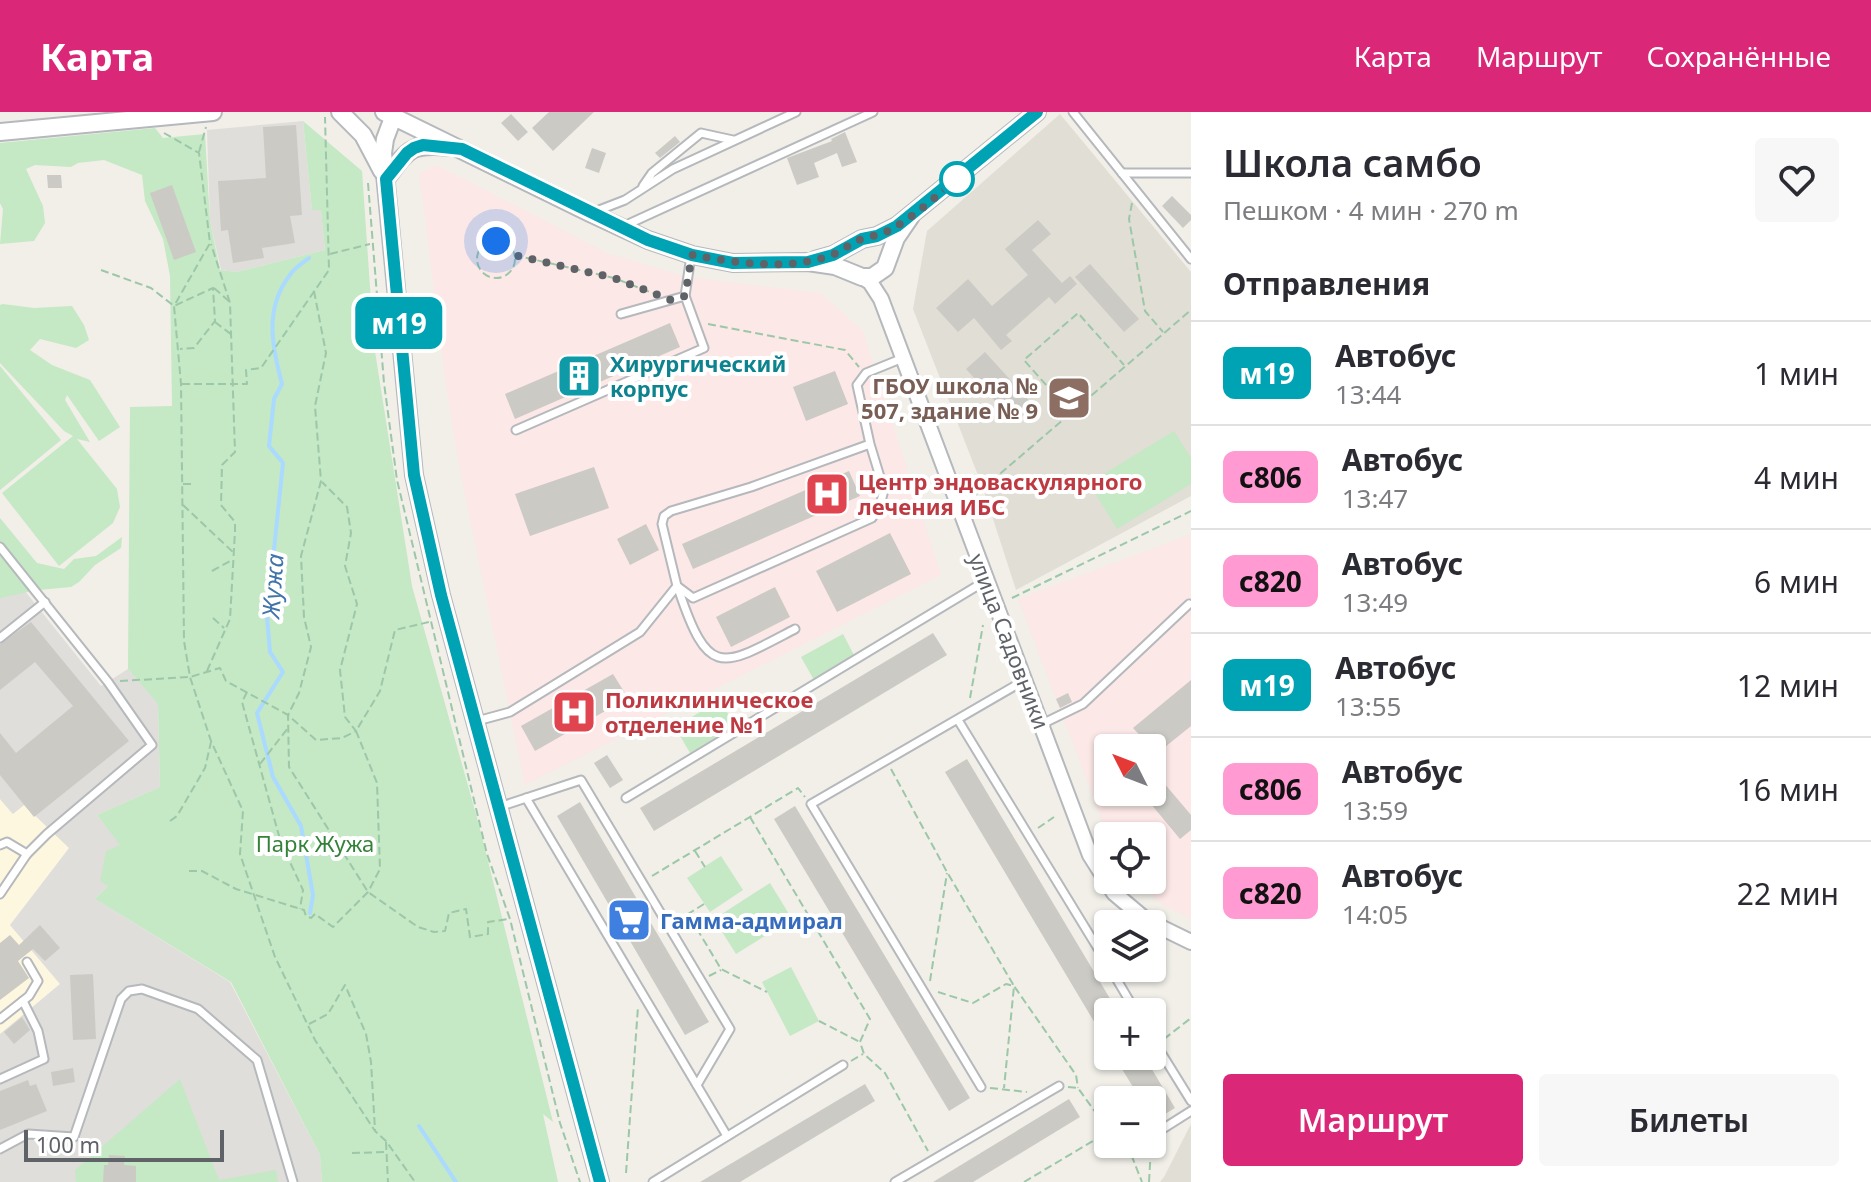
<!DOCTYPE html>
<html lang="ru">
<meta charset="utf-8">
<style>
body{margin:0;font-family:"Noto Sans",sans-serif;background:#f7f7f7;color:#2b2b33;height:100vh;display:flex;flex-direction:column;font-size:30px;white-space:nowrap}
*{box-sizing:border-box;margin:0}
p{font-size:26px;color:#7c7c81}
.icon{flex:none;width:44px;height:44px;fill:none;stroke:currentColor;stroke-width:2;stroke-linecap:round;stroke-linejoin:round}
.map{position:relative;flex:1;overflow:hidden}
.details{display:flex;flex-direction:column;background:#fff;width:680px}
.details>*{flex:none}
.badge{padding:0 16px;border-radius:12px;font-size:28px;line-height:52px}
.needle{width:52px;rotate:312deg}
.controls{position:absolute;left:1094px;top:622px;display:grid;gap:16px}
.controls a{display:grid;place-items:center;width:72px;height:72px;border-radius:8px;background:#fff;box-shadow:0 2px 6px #0004;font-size:40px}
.scale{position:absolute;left:24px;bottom:20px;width:200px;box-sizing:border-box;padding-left:8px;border:4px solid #5f6368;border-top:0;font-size:22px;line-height:28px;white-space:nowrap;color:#5f6368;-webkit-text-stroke:6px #fff;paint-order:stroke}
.you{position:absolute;width:40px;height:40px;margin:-20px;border:6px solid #fff;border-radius:50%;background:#1a73e8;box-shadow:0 0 0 12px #1a73e833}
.map>.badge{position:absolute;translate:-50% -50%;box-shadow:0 0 0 4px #fff}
h2{padding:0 32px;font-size:30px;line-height:72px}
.round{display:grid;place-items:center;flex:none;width:84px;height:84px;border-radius:8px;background:#f7f7f7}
.head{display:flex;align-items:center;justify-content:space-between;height:136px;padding:0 32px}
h1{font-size:38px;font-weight:600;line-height:60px}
.action{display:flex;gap:16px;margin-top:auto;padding:16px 32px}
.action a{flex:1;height:92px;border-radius:8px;background:#db2777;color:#fff;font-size:32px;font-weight:600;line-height:92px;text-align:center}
.action a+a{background:#f7f7f7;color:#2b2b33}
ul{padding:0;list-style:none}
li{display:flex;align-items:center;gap:24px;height:104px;padding:0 32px;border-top:2px solid #e1e1e2}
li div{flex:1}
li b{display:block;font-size:30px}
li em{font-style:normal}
li .badge{min-width:88px;font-weight:700;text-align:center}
header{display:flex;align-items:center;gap:48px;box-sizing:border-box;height:112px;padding:0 40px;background:#db2777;color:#fff}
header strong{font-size:38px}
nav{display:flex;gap:44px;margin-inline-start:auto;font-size:28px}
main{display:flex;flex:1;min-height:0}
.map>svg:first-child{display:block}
.commercial{fill:#fef7e0}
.industrial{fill:#e0deda}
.education{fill:#e1ded6}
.medical{fill:#fce8e6;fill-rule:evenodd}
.green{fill:#c5e8c5}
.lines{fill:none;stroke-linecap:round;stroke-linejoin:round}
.stream{stroke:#aadaff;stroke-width:4}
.building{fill:#cccac5}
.service-casing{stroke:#b5b8bc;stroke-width:11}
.minor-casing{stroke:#b5b8bc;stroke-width:18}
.tertiary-casing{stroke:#b5b8bc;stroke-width:20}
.path{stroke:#9cc7a9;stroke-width:2;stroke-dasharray:8 4;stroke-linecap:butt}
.service{stroke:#fff;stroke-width:7}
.minor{stroke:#fff;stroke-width:14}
.tertiary{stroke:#fff;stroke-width:16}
.line-casing{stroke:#fff;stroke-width:18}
.line{stroke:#00a3b4;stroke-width:12}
.walk{stroke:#5f6368;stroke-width:8;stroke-dasharray:0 14.4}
.stop-dot{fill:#fff;stroke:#00a3b4;stroke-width:4}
.labels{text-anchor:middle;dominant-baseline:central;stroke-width:8;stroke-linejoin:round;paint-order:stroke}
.culture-label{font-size:22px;font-weight:bold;fill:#0d838f;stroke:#fff;text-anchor:start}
.education-label{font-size:22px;font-weight:bold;fill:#785e54;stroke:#fff;text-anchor:end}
.health-label{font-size:22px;font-weight:bold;fill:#be3a42;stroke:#fff;text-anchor:start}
.street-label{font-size:22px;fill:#5f6368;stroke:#fff}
.park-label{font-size:22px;fill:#348238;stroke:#fff}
.shop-label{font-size:22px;font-weight:bold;fill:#366cbe;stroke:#fff;text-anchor:start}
.water-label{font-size:24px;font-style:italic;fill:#4174aa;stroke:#fff}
</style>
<header>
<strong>Карта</strong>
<nav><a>Карта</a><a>Маршрут</a><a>Сохранённые</a></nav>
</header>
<main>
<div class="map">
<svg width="1191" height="1070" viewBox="0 0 1191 1070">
<rect width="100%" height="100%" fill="#f1efe8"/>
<polygon class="commercial" points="0,687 12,702 24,693 70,736 10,813 60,872 0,922"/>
<g class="industrial">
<polygon points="303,9 312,98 321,98 325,138 237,160 221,158 210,109 207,18"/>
<polygon points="0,448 101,574 128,557 158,591 160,675 97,703 133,749 95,787 230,870 320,1043 322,1070 0,1070 0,922 60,872 10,813 69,736 24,693 13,702 0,687"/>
</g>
<g class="education">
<polygon points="1060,2 1191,160 1191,384 1016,478 983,376 913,197 927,119"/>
<polygon points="1191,1012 1191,1070 1160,1070 1164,1065"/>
</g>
<g class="medical">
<polygon points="437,53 607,141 687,165 820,181 863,219 941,463 525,673 459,354 445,267 419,61"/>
<path d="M 1191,422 L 1191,806 L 1166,795 L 1133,768 L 1152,768 L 1152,724 L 1108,724 L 1018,487 ZM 1108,636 L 1152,636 L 1152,680 L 1108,680 Z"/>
</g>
<g class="green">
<polygon points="303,9 362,59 374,233 412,474 479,713 553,1010 543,1002 558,1070 322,1070 320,1043 231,870 95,787 108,774 100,769 106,739 120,733 97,703 160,675 158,592 128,557 130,295 172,294 170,164 163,127 145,89 142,63 104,48 78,51 71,55 35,53 26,57 43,94 45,111 34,129 0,132 3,97 0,91 0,31 155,16 163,26 205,22 210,109 220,158 237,160 325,138 321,98 312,98"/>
<polygon points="3,192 34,196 72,194 84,213 89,228 76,236 40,227 30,238 52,253 90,268 120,315 99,329 67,283 65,288 90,330 77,327 117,377 120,395 113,411 59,454 2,381 73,324 64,319 0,251 0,193"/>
<polygon points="0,254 61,328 0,378"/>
<polygon points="1174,319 1191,346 1191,372 1117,417 1089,371"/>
<polygon points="0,406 37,451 64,457 74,447 96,444 122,425 121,436 95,453 79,470 71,475 39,478 0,430"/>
<polygon points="0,443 1,445 32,479 0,486"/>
<polygon points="843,522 855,545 814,568 801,545"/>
<polygon points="720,588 735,614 690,641 675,615"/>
<polygon points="721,744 743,778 710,800 687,766"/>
<polygon points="770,771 792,807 736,842 714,807"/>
<polygon points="791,855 819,909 790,924 762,870"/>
<polygon points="180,967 219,1068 276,1058 278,1070 76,1070 75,1058"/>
</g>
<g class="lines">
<g class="stream">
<path d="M 309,146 C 303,151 294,156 290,163 C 264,196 272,235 282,272 L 274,287 L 269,334 L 283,351 L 267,505 L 270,540 L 283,560 L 257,601 L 273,665 L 301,714 L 313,783 L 310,801"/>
<polyline points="419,1014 456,1070"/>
</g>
</g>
<g class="building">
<polygon points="549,0 594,0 553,39 532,16"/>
<polygon points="511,2 528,20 518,29 501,11"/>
<polygon points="296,13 302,103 290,104 295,131 262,136 264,146 233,151 228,118 221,119 218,69 266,66 263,15"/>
<polygon points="845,20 857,50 842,55 837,41 814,51 819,65 797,73 787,46 832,29 831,27"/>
<polygon points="675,24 680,30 660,46 655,41"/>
<polygon points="592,36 606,41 599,61 585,56"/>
<polygon points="47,63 61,63 62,76 48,76"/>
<polygon points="172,73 196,140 174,148 150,81"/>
<polygon points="1172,84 1191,103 1191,108 1183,116 1162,94"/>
<polygon points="1038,108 1051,122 1032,138 1062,171 1070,164 1077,172 1055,192 1049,185 1006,223 1012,229 1001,238 974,206 958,220 936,196 968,167 992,194 1028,163 1005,137"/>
<polygon points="1090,152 1139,207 1124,220 1075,165"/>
<polygon points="670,211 680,235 515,307 505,282"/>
<polygon points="985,240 1034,294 1015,311 966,257"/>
<polygon points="835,259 848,292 806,309 793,275"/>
<polygon points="594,355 609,396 530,424 515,382"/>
<polygon points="849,359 860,384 693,457 682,432"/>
<polygon points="646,412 659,438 630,453 617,427"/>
<polygon points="890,421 911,462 837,500 816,459"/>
<polygon points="775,475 790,505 731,535 716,505"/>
<polygon points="31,510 129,629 34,705 0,663 0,621 16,641 73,594 35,550 0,578 0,532"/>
<polygon points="933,521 947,543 654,719 640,696"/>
<polygon points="613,562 628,586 535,639 521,614"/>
<polygon points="1191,568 1191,614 1155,643 1152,636 1133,616"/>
<polygon points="1068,581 1072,590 1060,596 1056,587"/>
<polygon points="607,643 623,668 610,676 594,651"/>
<polygon points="967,647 1118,900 1108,900 1108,933 945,660"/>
<polygon points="1152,657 1191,703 1191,718 1180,727 1141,680 1152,680"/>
<polygon points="580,690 709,910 685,923 557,704"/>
<polygon points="795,694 970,986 949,999 774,707"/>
<polygon points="40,813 60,836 45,849 33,837 18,849 29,866 0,888 0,831 10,823 19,833"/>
<polygon points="93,862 96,927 73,928 70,863"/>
<polygon points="22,905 30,918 14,932 4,920"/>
<polygon points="1114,944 1144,944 1175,996 1152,1010 1152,988 1141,988"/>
<polygon points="73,956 75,970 53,974 51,960"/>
<polygon points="28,968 30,974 36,972 47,999 0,1018 0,979"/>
<polygon points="865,972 875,989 740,1070 700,1070"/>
<polygon points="1069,987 1080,1005 973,1070 933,1070"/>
<polygon points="109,1043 125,1044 124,1053 136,1054 136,1070 103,1070 104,1053 108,1053"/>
</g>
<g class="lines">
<g class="service-casing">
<g id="service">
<polyline points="1073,0 1191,147"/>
<polyline points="1122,61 1191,61"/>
<polyline points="643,74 652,61 701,21 733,28"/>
<polyline points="594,100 625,88 673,57 796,0"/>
<polyline points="624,114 873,0"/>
<polyline points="621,202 685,184"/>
<polyline points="516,318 704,236 685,184 691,144"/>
<polyline points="870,332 751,375 671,399 664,404 662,412 677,474 693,486 872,406 880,393 884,378 870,332 857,273 866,261 903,246"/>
<polyline points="0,435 108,570 152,633 47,722 27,742 7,730 0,733"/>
<path d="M 679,479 C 709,568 722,555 795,517"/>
<polyline points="0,526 45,490"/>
<polyline points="958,608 1108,853"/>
<polyline points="477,609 510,600 640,520 677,474"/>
<polyline points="1042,612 1083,592 1189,492"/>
<polyline points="526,686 727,1024"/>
<polyline points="626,686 987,468"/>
<polyline points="499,695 581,668 730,917 697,973"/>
<polyline points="0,782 27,742"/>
<polyline points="1110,856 1136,900"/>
<polyline points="0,907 29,884 38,869 27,850"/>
<polyline points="1152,926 1191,989"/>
<polyline points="0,967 44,947 38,919 23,889"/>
<polyline points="981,975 811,692 1025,568"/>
<polyline points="1153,1023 1191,999"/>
<polyline points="0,1037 28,1022 74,1025 121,887 129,879 142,877 198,897 257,948 293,1070"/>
<polyline points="653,1070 843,953"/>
<polyline points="895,1070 1059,974"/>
</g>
</g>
<g class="minor-casing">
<polyline id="minor" points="862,165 870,170 881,187 1090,743 1114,781 1146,808 1191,830"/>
</g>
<g class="tertiary-casing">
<g id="tertiary">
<polyline points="340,0 363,23 382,59"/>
<polyline points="384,0 590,101 648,128 692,143 733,151 808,150 835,154 862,165 872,165 885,156 896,126 911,104"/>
<polyline points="394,3 385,27 383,41 414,363 441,483 600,1070"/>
<polyline points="0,20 213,0"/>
<path d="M 386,67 C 408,37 411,31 449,35"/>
<polyline points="815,148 833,143 862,127 877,124 897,114 1037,0"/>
</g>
</g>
<g class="path">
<polyline points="164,21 199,41 210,131 174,194 181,272 184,529 190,565 211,629 243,699 240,742 275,845 315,928 375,1019 386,1029 415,1070"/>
<polyline points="199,40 206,15"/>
<polyline points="368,71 384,271 397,368 487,742 510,807 560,1011 580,1070"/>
<polyline points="1132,91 1129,107 1145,199 1163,220"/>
<circle cx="496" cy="147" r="19"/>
<polyline points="330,142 370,132"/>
<polyline points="514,143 614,166 655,182"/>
<polyline points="101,158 151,176 174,194 213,176 215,209 194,236 180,237"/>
<polyline points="214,176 230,190"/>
<polyline points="314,179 326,241 315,294 321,369 301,444 304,505 311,535 299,581 288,603 289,655 368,780 418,815 434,820 445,819 449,801 466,797 470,825 488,822 488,810 509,807"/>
<polyline points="215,210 232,223"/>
<polyline points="708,212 845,238 859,255"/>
<polyline points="182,272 247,272 246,258 261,256 329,158 325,5"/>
<polyline points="1070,300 1024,248 1078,201 1124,253"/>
<polyline points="183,372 193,372"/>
<polyline points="973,385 1191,198"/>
<polyline points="183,393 234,441"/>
<polyline points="212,459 232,448"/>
<polyline points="1012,486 1191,399"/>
<polyline points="213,506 224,516"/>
<polyline points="207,559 230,507 235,419 235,410 221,393 222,353 235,340 230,191 211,132"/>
<polyline points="120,569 190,565 220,556 226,569 288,603 316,628 342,626 356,619 345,605 340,558 357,492 345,454 351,421 347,395 322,370"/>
<polyline points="247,580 242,590 281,731 303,778 300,797"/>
<polyline points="970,586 983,513"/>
<polyline points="260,652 288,616"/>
<polyline points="891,657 947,760 1014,874 1004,976"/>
<polyline points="750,705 870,907 860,930 864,942 885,961 928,1039"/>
<polyline points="170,709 177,704 205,656 211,630"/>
<polyline points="1038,716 1054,705"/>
<polyline points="695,739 705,755"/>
<polyline points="189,759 202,759 236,777 304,798 306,804 311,806 315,802 333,815 368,780 380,757 377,671 356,619 380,579 395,518 429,510"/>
<polyline points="652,764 798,676 805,685"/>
<polyline points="704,792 688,802 721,857 767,880"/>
<polyline points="676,809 688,802"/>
<polyline points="709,864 721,858"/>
<polyline points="930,869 947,761"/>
<polyline points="938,880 973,891 1006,872 1014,874 1076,963 1078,976"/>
<polyline points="819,909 860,930"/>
<polyline points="309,912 328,902 345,873 366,922 371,950 375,1018"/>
<polyline points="1164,927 1191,906"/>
<polyline points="851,949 863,942"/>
<polyline points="1068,975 1078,976 1096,1001 1108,1007"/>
<polyline points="990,976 1027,980"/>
<polyline points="386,1030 388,1070"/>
<polyline points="1127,1032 1142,1070"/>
<polyline points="352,1041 386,1040"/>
<polyline points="626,1061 638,895"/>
<polyline points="1024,1070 1108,1020"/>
<polyline points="1149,1070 1151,1035"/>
</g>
<use href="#service" class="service"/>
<use href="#minor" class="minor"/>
<use href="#tertiary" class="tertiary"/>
</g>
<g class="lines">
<g class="line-casing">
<polyline id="line" points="600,1070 441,483 414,363 386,67 407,41 414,36 423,33 462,37 648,128 692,143 733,151 808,150 833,143 862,127 877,124 897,114 1037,0"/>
</g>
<use href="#line" class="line"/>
<path class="walk" d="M 496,129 L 508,133 L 514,143 L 614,166 L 671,188 L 685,184 L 692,143 C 736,151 788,159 832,143 C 842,139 850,132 859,128 C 868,124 879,124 888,119 C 913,106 936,84 957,67"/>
</g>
<defs>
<g id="building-square" transform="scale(2.3)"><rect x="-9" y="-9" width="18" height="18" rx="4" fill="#0f9aa8" stroke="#fff"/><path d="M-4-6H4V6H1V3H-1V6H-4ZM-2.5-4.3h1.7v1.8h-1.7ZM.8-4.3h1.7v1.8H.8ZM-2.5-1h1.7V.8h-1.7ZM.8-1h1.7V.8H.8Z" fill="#fff"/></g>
<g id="school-square" transform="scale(2.3)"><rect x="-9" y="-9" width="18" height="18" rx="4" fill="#8d6e63" stroke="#fff"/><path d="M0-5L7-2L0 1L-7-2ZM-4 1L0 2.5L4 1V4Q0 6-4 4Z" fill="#fff"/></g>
<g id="hospital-square" transform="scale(2.3)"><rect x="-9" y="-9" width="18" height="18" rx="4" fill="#e0444e" stroke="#fff"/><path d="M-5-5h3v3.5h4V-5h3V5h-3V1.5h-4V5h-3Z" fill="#fff"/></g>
<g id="supermarket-square" transform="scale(2.3)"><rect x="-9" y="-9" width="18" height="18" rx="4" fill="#3f7fe0" stroke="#fff"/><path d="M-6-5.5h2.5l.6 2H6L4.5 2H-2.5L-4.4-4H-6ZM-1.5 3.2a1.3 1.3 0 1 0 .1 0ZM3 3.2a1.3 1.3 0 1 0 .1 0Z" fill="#fff"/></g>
</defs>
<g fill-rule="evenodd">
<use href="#building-square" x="579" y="264"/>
<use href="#school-square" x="1069" y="286"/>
<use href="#hospital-square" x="827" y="382"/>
<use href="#hospital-square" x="574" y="600"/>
<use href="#supermarket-square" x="629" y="808"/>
</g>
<circle class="stop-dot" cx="957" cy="67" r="16"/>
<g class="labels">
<g class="culture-label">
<text x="610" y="251">Хирургический<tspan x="610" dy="25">корпус</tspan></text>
</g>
<g class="education-label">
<text x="1038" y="273">ГБОУ школа №<tspan x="1038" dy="25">507, здание № 9</tspan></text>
</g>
<g class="health-label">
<text x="858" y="369">Центр эндоваскулярного<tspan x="858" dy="25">лечения ИБС</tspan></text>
<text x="605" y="587">Поликлиническое<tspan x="605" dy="25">отделение №1</tspan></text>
</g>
<g class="street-label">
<text transform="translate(1010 529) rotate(69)">улица Садовники</text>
</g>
<g class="park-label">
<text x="315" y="731">Парк Жужа</text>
</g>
<g class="shop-label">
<text x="660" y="808">Гамма-адмирал</text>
</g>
<g class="water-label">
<text transform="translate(272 474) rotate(-86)">Жужа</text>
</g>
</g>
</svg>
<div class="controls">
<a><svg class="needle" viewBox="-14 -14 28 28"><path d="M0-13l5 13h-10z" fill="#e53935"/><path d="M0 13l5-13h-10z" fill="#7c7c81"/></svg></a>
<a><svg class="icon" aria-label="locate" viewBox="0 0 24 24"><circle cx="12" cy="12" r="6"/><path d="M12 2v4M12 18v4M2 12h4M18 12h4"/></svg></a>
<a><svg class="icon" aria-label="layers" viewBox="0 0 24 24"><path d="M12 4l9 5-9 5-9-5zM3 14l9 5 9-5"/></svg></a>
<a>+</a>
<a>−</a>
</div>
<div class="scale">100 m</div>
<div class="you" style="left:496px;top:129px"></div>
<b class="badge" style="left:399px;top:211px;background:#00a3b4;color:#fff">м19</b>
</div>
<section class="details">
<div class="head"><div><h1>Школа самбо</h1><p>Пешком · 4 мин · 270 m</p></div><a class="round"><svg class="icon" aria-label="heart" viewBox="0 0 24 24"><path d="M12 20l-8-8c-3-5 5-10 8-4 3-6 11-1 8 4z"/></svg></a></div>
<h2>Отправления</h2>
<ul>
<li><span class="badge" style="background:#00a3b4;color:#fff">м19</span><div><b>Автобус</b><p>13:44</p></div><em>1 мин</em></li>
<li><span class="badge" style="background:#ff9ad2;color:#111">с806</span><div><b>Автобус</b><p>13:47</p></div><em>4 мин</em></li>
<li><span class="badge" style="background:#ff9ad2;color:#111">с820</span><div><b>Автобус</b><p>13:49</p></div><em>6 мин</em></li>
<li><span class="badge" style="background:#00a3b4;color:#fff">м19</span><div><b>Автобус</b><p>13:55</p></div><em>12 мин</em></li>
<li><span class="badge" style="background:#ff9ad2;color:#111">с806</span><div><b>Автобус</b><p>13:59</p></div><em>16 мин</em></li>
<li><span class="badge" style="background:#ff9ad2;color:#111">с820</span><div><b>Автобус</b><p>14:05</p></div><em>22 мин</em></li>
</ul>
<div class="action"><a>Маршрут</a><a>Билеты</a></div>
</section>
</main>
